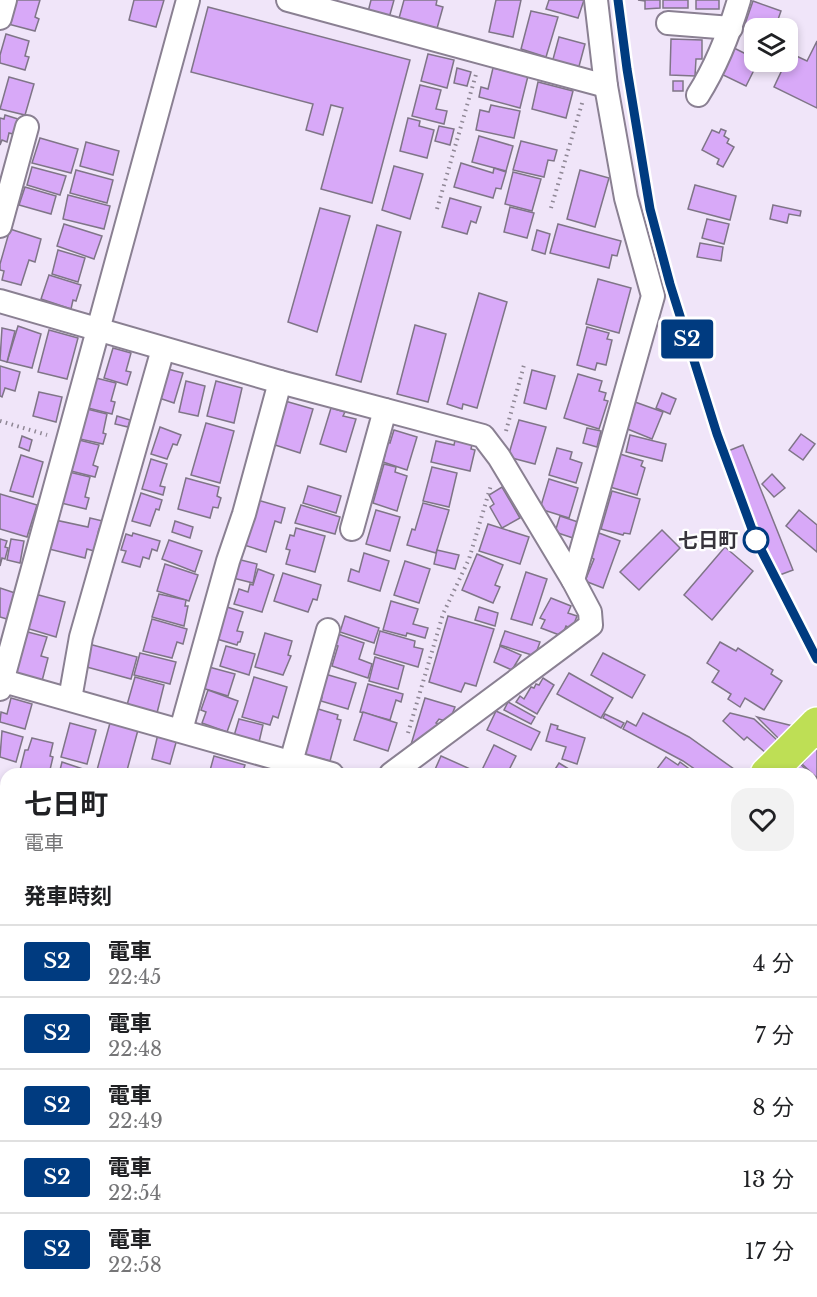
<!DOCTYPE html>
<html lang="ja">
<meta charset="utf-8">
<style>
body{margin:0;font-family:"Libre Baskerville","Noto Sans JP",serif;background:#f2f2f2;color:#202124;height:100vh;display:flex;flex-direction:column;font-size:22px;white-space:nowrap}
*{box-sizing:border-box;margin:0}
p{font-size:20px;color:#757577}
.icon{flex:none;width:33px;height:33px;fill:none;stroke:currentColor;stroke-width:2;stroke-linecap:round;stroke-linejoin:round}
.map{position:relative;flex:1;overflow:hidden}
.panel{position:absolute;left:0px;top:768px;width:818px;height:530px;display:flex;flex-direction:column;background:#fff;border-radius:18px 18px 0 0;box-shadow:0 3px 9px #0003}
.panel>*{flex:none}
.badge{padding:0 12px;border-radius:4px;font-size:21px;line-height:39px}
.fabs{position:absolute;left:744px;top:18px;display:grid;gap:12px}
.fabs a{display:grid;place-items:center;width:54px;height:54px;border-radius:12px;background:#fff;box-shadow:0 3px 9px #0003;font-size:30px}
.map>.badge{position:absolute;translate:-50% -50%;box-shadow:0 0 0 3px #fff}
h2{padding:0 24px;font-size:22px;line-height:54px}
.round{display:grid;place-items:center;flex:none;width:63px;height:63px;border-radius:18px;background:#f2f2f2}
.headline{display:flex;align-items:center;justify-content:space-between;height:102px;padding:0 24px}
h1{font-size:28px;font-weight:700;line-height:45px}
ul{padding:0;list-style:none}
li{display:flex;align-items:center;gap:18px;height:72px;padding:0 24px;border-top:2px solid #e0e0e0}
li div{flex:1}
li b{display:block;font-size:22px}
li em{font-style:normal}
li .badge{min-width:66px;font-weight:700;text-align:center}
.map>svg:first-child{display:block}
.building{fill:#d8a9f8;stroke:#7f7587;stroke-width:1.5}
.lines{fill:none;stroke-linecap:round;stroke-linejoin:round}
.minor-casing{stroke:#8a8092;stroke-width:26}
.highway-casing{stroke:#fff;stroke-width:36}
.path{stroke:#8f8795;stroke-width:4;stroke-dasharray:1.5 4.5;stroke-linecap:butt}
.minor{stroke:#fff;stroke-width:22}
.highway{stroke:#bedf55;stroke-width:33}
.rail{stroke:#87808d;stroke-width:4.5;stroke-dasharray:12 6;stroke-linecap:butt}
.line-casing{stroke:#fff;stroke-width:14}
.line{stroke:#003b80;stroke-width:9}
.stop-dot{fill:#fff;stroke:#003b80;stroke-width:3}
.labels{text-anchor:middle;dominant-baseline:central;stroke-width:4.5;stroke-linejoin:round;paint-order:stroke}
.stop-label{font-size:20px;font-weight:bold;fill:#37333b;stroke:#fff;text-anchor:end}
</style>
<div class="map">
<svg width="817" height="1297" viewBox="0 0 817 1297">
<rect width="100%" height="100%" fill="#f0e5f9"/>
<g class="building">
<polygon points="15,0 40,0 35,17 39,19 35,31 8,24"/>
<polygon points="134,0 164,0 156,27 129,20"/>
<polygon points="371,0 394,0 389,18 368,12"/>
<polygon points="404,0 437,0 436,5 443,7 436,32 398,22"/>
<polygon points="496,0 521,0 513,37 489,32"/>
<polygon points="549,0 584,0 578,18 546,9"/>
<polygon points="638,0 660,0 660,8 645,9 645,1"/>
<rect x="663" y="0" width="25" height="8"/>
<rect x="696" y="0" width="23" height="9"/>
<polygon points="753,1 781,11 775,28 754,28 754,31 744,27"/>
<polygon points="208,7 410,60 372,203 321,189 343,108 331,105 323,135 306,130 313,104 191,72"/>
<polygon points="531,11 558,17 546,57 521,49"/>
<polygon points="6,34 29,41 25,56 29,57 25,70 0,63 0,55"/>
<polygon points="559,37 585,44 578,70 552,63"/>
<polygon points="671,39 702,40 702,59 696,59 695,76 670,75"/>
<polygon points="817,41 817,108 774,87 790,53 807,61"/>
<polygon points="734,48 754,58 754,62 758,62 746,86 721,74"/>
<polygon points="428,54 454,60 447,88 421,81"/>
<polygon points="457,68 471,72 467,86 454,83"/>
<polygon points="493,68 528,76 520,108 479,97 481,87 488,89"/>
<polygon points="9,77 34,84 25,115 0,109"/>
<rect x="673" y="81" width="10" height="10"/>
<polygon points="538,82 573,91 566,118 532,109"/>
<polygon points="420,85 441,90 436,109 447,111 444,124 412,116"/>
<polygon points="491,105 520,111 514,138 476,130 480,110 489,112"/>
<polygon points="5,115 18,119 13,134 9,133 7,142 2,140 0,145 0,118 4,119"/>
<polygon points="408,118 420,121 419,126 434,130 427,158 400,151"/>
<polygon points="439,126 454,129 450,145 435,141"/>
<polygon points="721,129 726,131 724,136 729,139 727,143 734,147 723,167 717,164 719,159 702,150 712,130 719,133"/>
<polygon points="479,136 513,146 506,171 472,162"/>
<polygon points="40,138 78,149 71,173 32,163"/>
<polygon points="521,141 557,150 554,161 548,160 544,177 513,170"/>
<polygon points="86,142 119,151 113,175 80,166"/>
<polygon points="461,163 493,173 494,168 506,172 501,189 496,188 493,198 454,187"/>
<polygon points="394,166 423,174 410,219 382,210"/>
<polygon points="32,167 66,176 60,195 27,185"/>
<polygon points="76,170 113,180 107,203 70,193"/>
<polygon points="580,170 609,178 595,227 567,219"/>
<polygon points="513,172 541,179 532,211 505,204"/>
<polygon points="695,185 736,196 730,220 688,209"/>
<polygon points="25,187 56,196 51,214 19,205"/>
<polygon points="68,195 110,206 104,229 63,219"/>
<polygon points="450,198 481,207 476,223 471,221 467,234 442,227"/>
<polygon points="773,205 801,211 800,216 789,214 787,223 770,219"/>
<polygon points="510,207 534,213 527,238 504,232"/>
<polygon points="320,208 350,216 317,332 288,322"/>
<polygon points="707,219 729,224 724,244 702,238"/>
<polygon points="64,224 102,236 94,259 57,246"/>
<polygon points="558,224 621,241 617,256 612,255 609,268 550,253"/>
<polygon points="377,225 401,232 361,382 336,375"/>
<polygon points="10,229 41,239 35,262 29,260 21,285 2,280 4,271 0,270 0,264"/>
<polygon points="537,230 550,234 545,254 532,250"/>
<polygon points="700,243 723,247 721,261 697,257"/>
<polygon points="58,250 85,258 78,282 52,274"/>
<polygon points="49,275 81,285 76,301 73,300 71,309 41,299"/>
<polygon points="598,279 631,288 619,333 586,324"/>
<polygon points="479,293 507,302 477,408 463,404 462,409 447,404"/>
<polygon points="415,325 446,334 428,402 397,394"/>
<polygon points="18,326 41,334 32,368 7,362"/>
<polygon points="587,327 609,333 607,339 612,340 606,365 597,363 595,370 577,365"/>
<polygon points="2,328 15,331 7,362 0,360"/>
<polygon points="49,330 78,338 67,379 38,372"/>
<polygon points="113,348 131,353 126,371 131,372 127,385 104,378"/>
<polygon points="0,366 20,372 15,391 5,388 2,397 0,396"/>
<polygon points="164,368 183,373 174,403 156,397"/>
<polygon points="532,370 555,376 546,409 524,403"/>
<polygon points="578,374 602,381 599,391 606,393 604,400 608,401 599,429 564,418"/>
<polygon points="96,378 116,383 111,401 115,402 112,414 88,408"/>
<polygon points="186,381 205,386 198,416 179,412"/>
<polygon points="216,381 242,388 234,423 207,416"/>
<polygon points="39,392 62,397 56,422 33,416"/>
<polygon points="662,393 676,399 670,414 656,408"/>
<polygon points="285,401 313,409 300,453 272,444"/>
<polygon points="635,402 663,412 652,439 625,428"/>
<polygon points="331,408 345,412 343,416 356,419 346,452 320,444"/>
<polygon points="87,409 107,414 103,433 106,434 103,444 80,439"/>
<polygon points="117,416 130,420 128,427 115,424"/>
<polygon points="519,420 546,427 535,464 508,457"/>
<polygon points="206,423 234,431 220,483 191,475"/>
<polygon points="160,427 181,435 177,445 173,444 167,459 151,454"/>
<polygon points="587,428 601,431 597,447 583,443"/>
<polygon points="394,430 417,437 407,470 383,462 385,455 381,453 385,441 390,443"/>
<polygon points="801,434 815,444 803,460 789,450"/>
<polygon points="630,435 666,444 662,461 626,452"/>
<polygon points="22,436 32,440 29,451 19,447"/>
<polygon points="456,436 473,440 471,449 475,450 470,471 431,462 436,441 454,445"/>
<polygon points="79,440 99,445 93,465 98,467 95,477 71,471"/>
<polygon points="743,445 793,570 777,576 728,451"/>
<polygon points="557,448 572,452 570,459 582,463 576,483 549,475"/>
<polygon points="620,454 643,461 641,466 645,468 637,495 610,487"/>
<polygon points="21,455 43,462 33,497 10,491"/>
<polygon points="151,459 167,464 160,486 165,487 163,495 142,489"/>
<polygon points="384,464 396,467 395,472 407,476 397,511 373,503"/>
<polygon points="432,467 457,473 449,507 423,501"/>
<polygon points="69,472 90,477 85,497 89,498 86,509 61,503"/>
<polygon points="772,474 785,488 774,497 762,484"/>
<polygon points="186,478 219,487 217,496 221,498 218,508 213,507 210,518 178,509"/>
<polygon points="549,479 578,488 569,518 540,509"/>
<polygon points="308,486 341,496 336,513 303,503"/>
<polygon points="502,487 520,518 502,528 490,507 494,504 489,495"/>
<polygon points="612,491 640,499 630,534 624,533 623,535 601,529"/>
<polygon points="141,493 162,500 159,510 156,509 150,526 132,521"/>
<polygon points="0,494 37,505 27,537 0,529"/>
<polygon points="254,499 285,508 281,523 275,521 266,552 241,544"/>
<polygon points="423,503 449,510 436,553 407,545 412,529 415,530"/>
<polygon points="301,505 340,517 335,534 295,523"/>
<polygon points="376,510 400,517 390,551 366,544"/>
<polygon points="799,510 817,525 817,552 786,526"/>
<polygon points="560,516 578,522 573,538 555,532"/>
<polygon points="90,518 107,522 105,531 99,529 94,551 87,549 85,558 49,549 55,520 88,527"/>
<polygon points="175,521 193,527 190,538 172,532"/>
<polygon points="488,524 529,537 520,564 479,551"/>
<polygon points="296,528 325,536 315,572 286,564 290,550 286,549 290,535 294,536"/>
<polygon points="662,530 680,548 639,590 620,572"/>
<polygon points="133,533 160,541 157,551 152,549 149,559 143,557 140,567 122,562 126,551 121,550 126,534 132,536"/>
<polygon points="599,533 620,541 603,588 585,581 594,559 590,557"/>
<polygon points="0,539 7,541 5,547 8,548 5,559 2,558 0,566"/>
<polygon points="11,539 24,541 20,563 7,560"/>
<polygon points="169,540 202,551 195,572 162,559"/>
<polygon points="725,547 753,571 712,620 684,595"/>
<polygon points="437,550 459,555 455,569 434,564"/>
<polygon points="364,553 389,561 380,591 348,581 351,569 359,572"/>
<polygon points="477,554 503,565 495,585 500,587 493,603 462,590"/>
<polygon points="233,558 257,564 253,583 229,577"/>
<polygon points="405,561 430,569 419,603 394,595"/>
<polygon points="165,564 198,575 189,601 157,591"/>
<polygon points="258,569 274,575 262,612 234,604 239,589 248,592 250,584 253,585"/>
<polygon points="526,572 547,579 532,625 511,619"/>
<polygon points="283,573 321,585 317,600 313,599 308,612 274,601"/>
<polygon points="0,588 15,593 7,619 0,617"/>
<polygon points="35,594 65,602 56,637 26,628"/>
<polygon points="159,594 186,600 185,606 188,606 184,626 152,617"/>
<polygon points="551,598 571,606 568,613 577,616 572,629 566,626 562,636 541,628 545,620 540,618"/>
<polygon points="391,601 418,609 413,624 428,628 425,638 407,633 406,636 383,630"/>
<polygon points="227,607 243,612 237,631 243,632 240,642 238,642 237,645 210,637 224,617"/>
<polygon points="479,607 498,613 495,626 475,620"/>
<polygon points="345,616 379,628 374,643 340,632"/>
<polygon points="448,616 494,629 476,686 465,683 461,692 429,682"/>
<polygon points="152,619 187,629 183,644 177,642 172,658 143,651"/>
<polygon points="24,631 47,637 41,656 48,658 42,681 13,673"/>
<polygon points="380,631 415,641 414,647 423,649 418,667 374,654"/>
<polygon points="505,631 540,642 535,656 500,645"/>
<polygon points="265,633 292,641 288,655 291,656 283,675 255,667"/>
<polygon points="335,633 364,643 359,659 372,664 368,678 332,666 338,646 332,644"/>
<polygon points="720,642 736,651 738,648 773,670 771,674 782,681 764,710 745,698 740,707 728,699 731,694 712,682 719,671 707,663"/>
<polygon points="89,644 137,657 131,679 83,666"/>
<polygon points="226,646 255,654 249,675 220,666"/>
<polygon points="500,646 521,655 512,670 494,662"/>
<polygon points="140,653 176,662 170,684 134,675"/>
<polygon points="603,653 645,675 632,698 591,675"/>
<polygon points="375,657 404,666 398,689 369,681"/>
<polygon points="209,667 235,674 228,696 196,686"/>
<polygon points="569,673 613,698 601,718 557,694"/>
<polygon points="325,674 356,683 348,709 321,701 322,697 319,696"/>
<polygon points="135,677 164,685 157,713 127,705"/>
<polygon points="254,677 287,687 278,718 273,716 270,725 242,717"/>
<polygon points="543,678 554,685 537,714 516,702 520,696 524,699 531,687 534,688 536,684 539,685"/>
<polygon points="368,684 403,694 401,702 396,700 390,720 360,712"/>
<polygon points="208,690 238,701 227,732 202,723 206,712 201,710"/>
<polygon points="11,698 32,704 25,729 0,722 1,712 7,714"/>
<polygon points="425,698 455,707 449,722 439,719 436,723 443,726 410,748"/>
<polygon points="508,702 535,717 531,724 504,710"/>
<polygon points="315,708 338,715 337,719 341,720 330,761 303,754"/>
<polygon points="496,711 540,732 531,750 487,730"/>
<polygon points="363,712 397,723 388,751 354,740"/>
<polygon points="643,713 689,737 741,774 702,774 683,761 623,729 627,721 636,726"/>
<polygon points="730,713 754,719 777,740 766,753 747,737 744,740 723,721"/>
<polygon points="605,714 624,723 621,728 603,718"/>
<polygon points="757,717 793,726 780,740"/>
<polygon points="239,719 263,725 259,742 234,736"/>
<polygon points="70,723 96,730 87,764 61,757"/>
<polygon points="110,723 138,730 126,774 112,774 97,770"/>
<polygon points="551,724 558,726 557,729 585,738 577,764 562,759 566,747 546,741"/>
<polygon points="2,731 23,737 16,762 0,757"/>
<polygon points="158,734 177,739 170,764 152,759"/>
<polygon points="32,738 53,743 50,756 53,757 49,774 19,774 25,750 28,750"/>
<polygon points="817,744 817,778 802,764 813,752 811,749"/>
<polygon points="494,745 516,756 507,774 480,774"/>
<polygon points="214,756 245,765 242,774 209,774"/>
<polygon points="441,756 477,772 476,774 433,774"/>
<polygon points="666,757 678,765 680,762 696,774 653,774"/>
<polygon points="62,762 89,771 88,774 59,774"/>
<polygon points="559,763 572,771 570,774 552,774"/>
<polygon points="799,763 811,774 789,774"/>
<polygon points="812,774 817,779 817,822 812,818"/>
<polygon points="6,921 6,984 0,982 0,942"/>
<polygon points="815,961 817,962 817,1001 812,999 812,970"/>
<polygon points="0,984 6,986 6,1019 0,1019"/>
<polygon points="812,1000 817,1002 817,1019 814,1023 812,1022"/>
<polygon points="817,1044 817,1067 812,1069 812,1047"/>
<polygon points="812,1095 816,1108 812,1109 817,1125 817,1152 812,1154"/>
<polygon points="2,1110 6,1111 6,1160 0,1158 0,1116"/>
<polygon points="0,1161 6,1162 6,1254 0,1253"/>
<polygon points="74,1292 150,1292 153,1297 78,1297"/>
<polygon points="174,1292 196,1292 189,1297 178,1297"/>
<polygon points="401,1292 422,1292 425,1297 404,1297"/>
<polygon points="478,1292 497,1292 500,1297 480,1297"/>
<polygon points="544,1292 567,1292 570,1297 548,1297"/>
<polygon points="592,1292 622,1292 624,1294 618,1297 595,1297"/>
<polygon points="648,1292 684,1292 677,1297 653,1297"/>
</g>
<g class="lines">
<g class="minor-casing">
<g id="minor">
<polyline points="288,0 606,86"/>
<polyline points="0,18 5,0"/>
<polyline points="668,23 731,28"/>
<path d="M 698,95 C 717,65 729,34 739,0"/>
<polyline points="0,226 27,127"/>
<polyline points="0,301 280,382 483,436 499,457 573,580 590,612 591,625 391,774"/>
<polyline points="352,529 385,410"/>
<polyline points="573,580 653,296 626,198 606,86 596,0"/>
<polyline points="0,680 332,774"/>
<polyline points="0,689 188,0"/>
<polyline points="70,699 81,637 163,349"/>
<polyline points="181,730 228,561 244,514 280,382"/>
<polyline points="291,762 328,630"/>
<polyline points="0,802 6,803"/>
<polyline points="812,1033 817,1031"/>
<polyline points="0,1062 6,1064"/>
<polyline points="812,1233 817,1222"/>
<polyline points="812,1281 817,1284"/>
<polyline points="353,1297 362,1292"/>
<polyline points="780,1297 783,1292"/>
</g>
</g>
<g class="highway-casing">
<g id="highway">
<polyline points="767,774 817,724"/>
<polyline points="8,1297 17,1292"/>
</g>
</g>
<g class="path">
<polyline points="551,208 583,100"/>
<polyline points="437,209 477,71"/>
<polyline points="0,421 47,435"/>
<polyline points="506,431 524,365"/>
<polyline points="408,733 443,614 469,559 491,485"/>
</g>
<use href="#minor" class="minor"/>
<use href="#highway" class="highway"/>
<polyline class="rail" points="618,0 627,69 650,209 670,284 717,433 756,540 817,658"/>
</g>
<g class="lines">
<g class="line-casing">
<polyline id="line" points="618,0 627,69 650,209 670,284 717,434 756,540 817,659"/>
</g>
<use href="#line" class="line"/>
</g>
<circle class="stop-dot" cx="756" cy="540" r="12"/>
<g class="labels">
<g class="stop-label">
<text x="738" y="540">七日町</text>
</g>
</g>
</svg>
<div class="fabs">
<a><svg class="icon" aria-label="layers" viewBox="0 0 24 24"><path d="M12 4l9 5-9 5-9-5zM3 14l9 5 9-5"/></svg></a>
</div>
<b class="badge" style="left:687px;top:339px;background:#003b80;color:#fff">S2</b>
<section class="panel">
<div class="headline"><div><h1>七日町</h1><p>電車</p></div><a class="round"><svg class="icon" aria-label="heart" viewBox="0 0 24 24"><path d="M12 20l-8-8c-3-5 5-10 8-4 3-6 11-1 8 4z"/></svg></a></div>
<h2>発車時刻</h2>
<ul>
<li><span class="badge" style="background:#003b80;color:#fff">S2</span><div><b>電車</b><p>22:45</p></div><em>4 分</em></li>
<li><span class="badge" style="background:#003b80;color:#fff">S2</span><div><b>電車</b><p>22:48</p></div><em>7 分</em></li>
<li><span class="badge" style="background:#003b80;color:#fff">S2</span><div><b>電車</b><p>22:49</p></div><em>8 分</em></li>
<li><span class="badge" style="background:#003b80;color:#fff">S2</span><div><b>電車</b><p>22:54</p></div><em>13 分</em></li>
<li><span class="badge" style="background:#003b80;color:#fff">S2</span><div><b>電車</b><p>22:58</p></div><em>17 分</em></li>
</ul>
</section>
</div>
